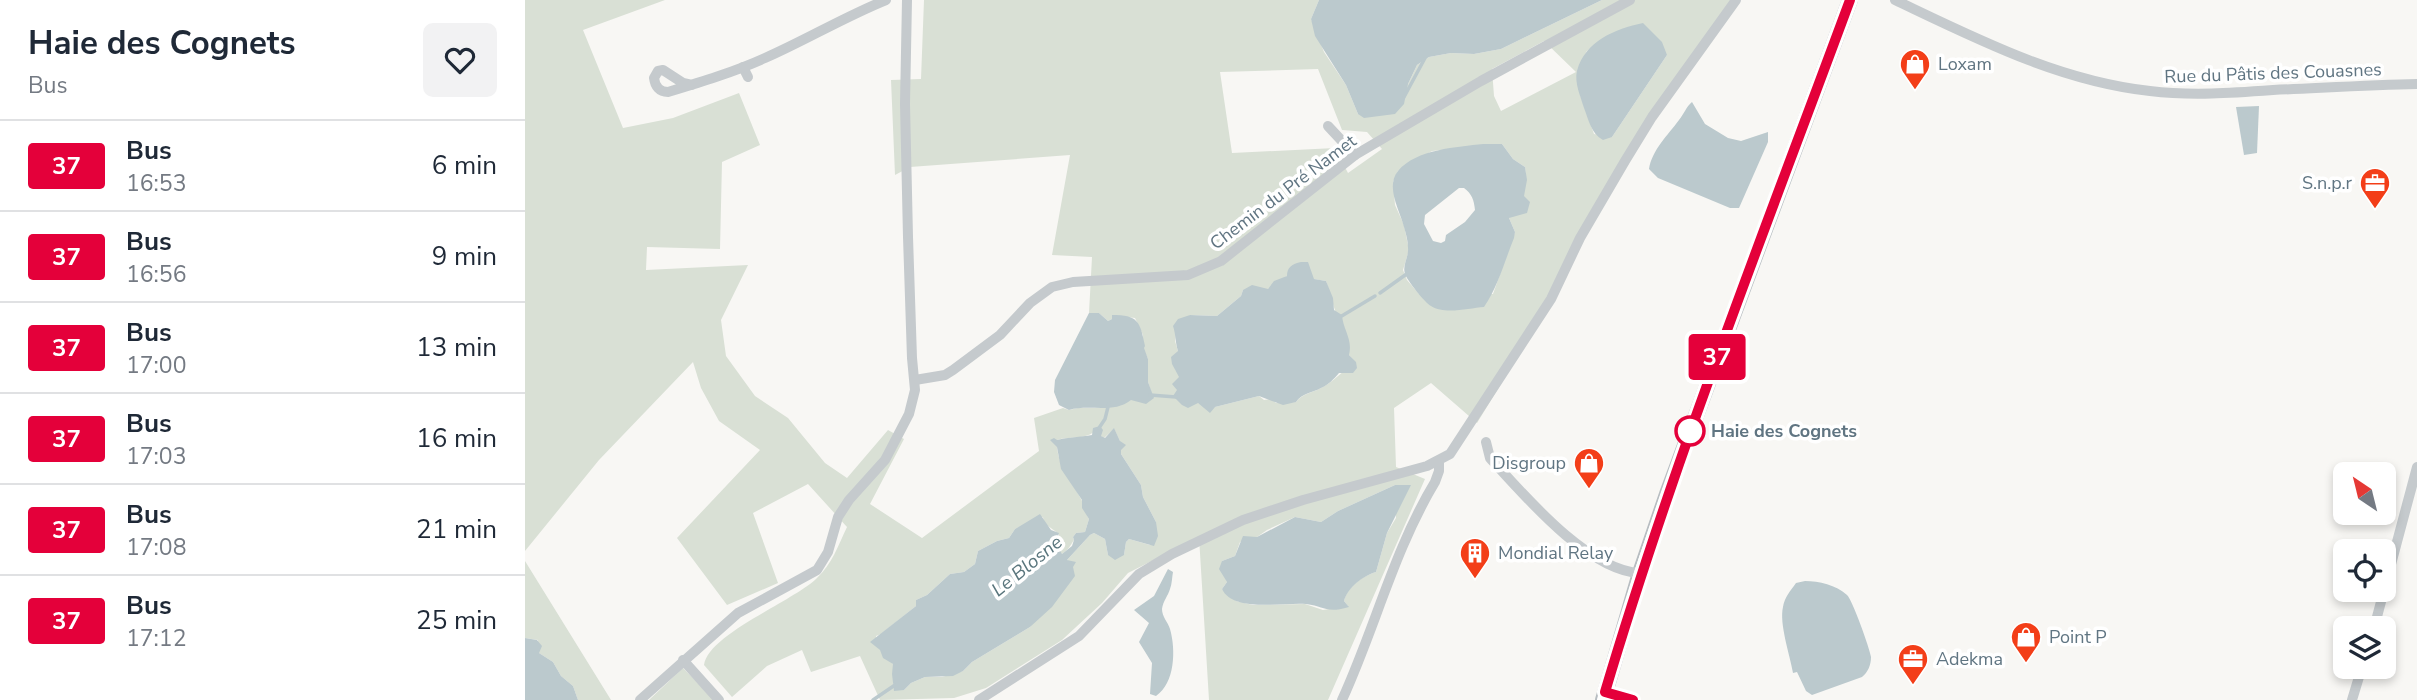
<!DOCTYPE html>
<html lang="fr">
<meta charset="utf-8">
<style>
body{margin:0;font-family:"Nunito Sans",sans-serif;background:#f2f2f3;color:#1f2937;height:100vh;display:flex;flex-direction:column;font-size:26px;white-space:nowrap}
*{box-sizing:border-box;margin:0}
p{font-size:23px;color:#747a83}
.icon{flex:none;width:38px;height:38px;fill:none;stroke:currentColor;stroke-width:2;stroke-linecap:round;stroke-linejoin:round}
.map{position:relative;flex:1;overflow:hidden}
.side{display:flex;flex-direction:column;background:#fff;width:525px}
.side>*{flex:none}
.badge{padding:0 14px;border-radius:5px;font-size:24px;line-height:46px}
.needle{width:46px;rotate:325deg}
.tools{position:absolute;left:1808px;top:462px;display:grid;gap:14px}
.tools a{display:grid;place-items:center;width:63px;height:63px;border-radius:10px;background:#fff;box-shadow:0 4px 10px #0003;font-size:35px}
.map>.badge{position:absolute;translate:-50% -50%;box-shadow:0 0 0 4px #fff}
.round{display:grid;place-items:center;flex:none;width:74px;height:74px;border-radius:10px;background:#f2f2f3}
.head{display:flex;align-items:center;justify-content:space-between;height:119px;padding:0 28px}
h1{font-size:33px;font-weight:700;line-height:52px}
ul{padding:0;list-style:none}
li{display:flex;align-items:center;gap:21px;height:91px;padding:0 28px;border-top:2px solid #e0e1e3}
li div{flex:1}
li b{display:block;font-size:26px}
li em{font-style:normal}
li .badge{min-width:77px;font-weight:700;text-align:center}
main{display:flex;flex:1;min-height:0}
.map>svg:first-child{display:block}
.green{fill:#d9e0d5;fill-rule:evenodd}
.water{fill:#bbc9cd;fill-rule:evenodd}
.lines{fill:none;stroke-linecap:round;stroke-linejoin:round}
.stream{stroke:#bbc9cd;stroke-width:3.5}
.secondary-casing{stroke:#b7bdc1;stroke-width:16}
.minor{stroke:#c5cacd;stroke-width:10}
.secondary{stroke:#fff;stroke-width:12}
.line-casing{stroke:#fff;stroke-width:16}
.line{stroke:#e4003a;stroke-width:10}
.stop-dot{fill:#fff;stroke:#e4003a;stroke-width:3.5}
.labels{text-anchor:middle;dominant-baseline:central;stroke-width:7;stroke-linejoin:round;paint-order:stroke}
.poi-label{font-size:18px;fill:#607582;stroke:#fff;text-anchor:start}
.street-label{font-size:18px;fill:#607582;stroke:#fff}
.stop-label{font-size:18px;font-weight:bold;fill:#607582;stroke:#fff;text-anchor:start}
.water-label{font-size:19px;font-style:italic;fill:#5a767d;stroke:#fff}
</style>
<main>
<section class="side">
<div class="head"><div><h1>Haie des Cognets</h1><p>Bus</p></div><a class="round"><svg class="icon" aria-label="heart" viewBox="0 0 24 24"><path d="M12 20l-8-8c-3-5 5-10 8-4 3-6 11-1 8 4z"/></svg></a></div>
<ul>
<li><span class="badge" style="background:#e4003a;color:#fff">37</span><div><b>Bus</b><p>16:53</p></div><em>6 min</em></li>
<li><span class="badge" style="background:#e4003a;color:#fff">37</span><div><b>Bus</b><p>16:56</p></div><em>9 min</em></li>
<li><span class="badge" style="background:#e4003a;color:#fff">37</span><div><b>Bus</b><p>17:00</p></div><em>13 min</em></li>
<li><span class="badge" style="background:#e4003a;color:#fff">37</span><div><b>Bus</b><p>17:03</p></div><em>16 min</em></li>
<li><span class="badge" style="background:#e4003a;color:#fff">37</span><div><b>Bus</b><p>17:08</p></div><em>21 min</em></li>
<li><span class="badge" style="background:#e4003a;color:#fff">37</span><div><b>Bus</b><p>17:12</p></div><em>25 min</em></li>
</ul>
</section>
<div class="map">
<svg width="1892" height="700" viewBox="0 0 1892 700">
<rect width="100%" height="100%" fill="#f8f7f4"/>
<g class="green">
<path d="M 0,0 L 140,0 L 58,30 L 98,128 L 148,118 L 214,93 L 235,145 L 197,162 L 195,249 L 122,247 L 121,270 L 223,265 L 196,320 L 201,356 L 230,396 L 263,418 L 300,463 L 322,478 L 363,430 L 379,439 L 345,504 L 397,538 L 514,451 L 509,418 L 538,408 L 544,410 L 553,408 L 583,408 L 606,399 L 628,398 L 623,382 L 623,359 L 618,348 L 618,335 L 610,318 L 587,315 L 587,319 L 583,321 L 574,313 L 564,313 L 567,257 L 527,255 L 545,155 L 385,167 L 370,175 L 366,80 L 396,79 L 399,0 L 794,0 L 786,19 L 799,52 L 821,85 L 833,114 L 883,84 L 892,65 L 904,57 L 926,53 L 949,54 L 976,49 L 1077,0 L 1212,0 L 1124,127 L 1057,237 L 1031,294 L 952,423 L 906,383 L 869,408 L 871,467 L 900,479 L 803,700 L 684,700 L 674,537 L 603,573 L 577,603 L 537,640 L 461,688 L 429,698 L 355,700 L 335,656 L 286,672 L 277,650 L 242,666 L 207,697 L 179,665 C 183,634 269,601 292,578 C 307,564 313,546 322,527 L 283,484 L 228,513 L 253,583 L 202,605 L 152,538 L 235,450 L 194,421 L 176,388 L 168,362 L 74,460 L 0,551 ZM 1019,41 L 1051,72 L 976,111 L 969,96 L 967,69 ZM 1069,45 L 1142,55 L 1087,137 L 1069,134 L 1055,95 L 1061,52 ZM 793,69 L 817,130 L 842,132 L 857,149 L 823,173 L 810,148 L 707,153 L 695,72 ZM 977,144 L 988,159 L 1000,167 C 1003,188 996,200 984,218 L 990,232 L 968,294 L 894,294 L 882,280 L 878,270 L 884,250 L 879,225 L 870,205 L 868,182 L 873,171 L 907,151 ZM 784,270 L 788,279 L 801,281 C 805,292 807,303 811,313 C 819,334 823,330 824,355 L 830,362 C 819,370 807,383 794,389 C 786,393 777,394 771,402 L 751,403 L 746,399 L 739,400 L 734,396 L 690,407 L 673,403 L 650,369 L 653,351 L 650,341 L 651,334 L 665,315 L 692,316 L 716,296 L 718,290 L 743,289 L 762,276 ZM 589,429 L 595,441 L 596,454 L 616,485 L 618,497 L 631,522 L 625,545 L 604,539 L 601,542 L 599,555 L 583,555 L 580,539 L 569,533 L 565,535 L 542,560 L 548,567 L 548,571 L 505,627 L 447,662 L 438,671 L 417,677 L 400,677 L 386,683 L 379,690 L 368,686 L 368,664 L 351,645 L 351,636 L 356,634 L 391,606 L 391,600 L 402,595 L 425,574 L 439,572 L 450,564 L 453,551 L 472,541 L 484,538 L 490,529 L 518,517 L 519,523 L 534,534 C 531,542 529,548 537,554 C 544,549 545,546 549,540 L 548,537 L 551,533 L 560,532 L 564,519 C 560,512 560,505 556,499 C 545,478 531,465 532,440 C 544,436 558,440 569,432 L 579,438 ZM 870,485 L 871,518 L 862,533 L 851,572 C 838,576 823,586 819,601 L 823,606 L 798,610 L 780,604 L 728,605 L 711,601 L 697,589 L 702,582 L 697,561 L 710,556 L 715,542 L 732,537 L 742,530 L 770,517 L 796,522 L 813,511 Z"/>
<polygon points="0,561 86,700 53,700 48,686 36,676 28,662 14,653 13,640 0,638"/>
<polygon points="158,668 189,700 124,700"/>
</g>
<g class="water">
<polygon points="794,0 1077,0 976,49 949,54 926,53 904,57 892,65 883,84 879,104 870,114 839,118 833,114 821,85 790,36 786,19"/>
<path d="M 1118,23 L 1137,42 L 1142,55 L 1087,137 L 1078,140 C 1066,133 1064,121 1059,108 C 1056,98 1049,82 1052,71 C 1060,41 1090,29 1118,23 Z"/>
<path d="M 1167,102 L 1180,124 L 1203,138 L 1216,141 L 1243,132 L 1243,142 L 1214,208 L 1205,208 L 1133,178 L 1124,169 C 1127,150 1143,135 1154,120 C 1159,114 1161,107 1167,102 Z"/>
<polygon points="1734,106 1732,153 1719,155 1711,107"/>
<path d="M 958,144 L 977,144 L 988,159 L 1000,167 L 1002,180 L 999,196 L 1005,202 L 1002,213 L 984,218 L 990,232 L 989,238 C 980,260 973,287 959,307 C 944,308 920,315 906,306 C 900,303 882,280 880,274 C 877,265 884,257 883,248 C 883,241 881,234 879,227 C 875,211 860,187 873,171 C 891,149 933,147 958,144 ZM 934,188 L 939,188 C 947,194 949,200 950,210 L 940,222 L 921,235 L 920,241 L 916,243 L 908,241 L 899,224 L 900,215 Z"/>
<path d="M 776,262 L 783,262 L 789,279 L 801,281 L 808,298 L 809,310 L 817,315 C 818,330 828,339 824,355 L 831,362 L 832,368 L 828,373 L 814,373 C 809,379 803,385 796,388 C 787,393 777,393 771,402 L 758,405 L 734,396 L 690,407 L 685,413 L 673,403 L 663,408 L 657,405 L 648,396 L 652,390 L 647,384 L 654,377 L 647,364 L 646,357 L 653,351 C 650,342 651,335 648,326 L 653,319 L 665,315 L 692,316 L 716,296 L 718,290 L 727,285 L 743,289 L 749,281 L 762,276 C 762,267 767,264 776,262 Z"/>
<path d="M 564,313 L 574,313 L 583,321 L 587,319 L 587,315 C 613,315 615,321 620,346 L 619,348 L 623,359 L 623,382 L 629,398 L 621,404 L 606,400 C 589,414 564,404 544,410 L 534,405 L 529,392 L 530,380 Z"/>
<path d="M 575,426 L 578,430 L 576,436 L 580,438 L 589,428 L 595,441 L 601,445 L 596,450 L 596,454 L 616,485 L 618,497 L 631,522 L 633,536 L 629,546 L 604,539 L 601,542 L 599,555 L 590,560 L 583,555 L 580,539 L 569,533 L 565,535 L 542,560 L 551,562 L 548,567 L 550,576 L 527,607 L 505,627 L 447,662 L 438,671 L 428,676 L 400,677 L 386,683 L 379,690 L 369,691 L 367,674 L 368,664 L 358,658 L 355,650 L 345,642 L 391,606 L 391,600 L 402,595 L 425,574 L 439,572 L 450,564 L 453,551 L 472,541 L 484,538 L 490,529 L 515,514 L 526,530 L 534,533 L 531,544 L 537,554 L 547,546 L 549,540 L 548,537 L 551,533 L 560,532 L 564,519 L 557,508 L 557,500 L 536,469 L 532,447 L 525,440 L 529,438 L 532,440 C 544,437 555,437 567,435 L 568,428 Z"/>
<path d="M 870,485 L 886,485 L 862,533 L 851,572 C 838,576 823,587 819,601 L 824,607 C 800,614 800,606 781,604 C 759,602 708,613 697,589 L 702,582 L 694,569 L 697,561 L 710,556 L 718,536 L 732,537 L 770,517 L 796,522 L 813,511 Z"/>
<path d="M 643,569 L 648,572 C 647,577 647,584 645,589 C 643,596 638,601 637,609 C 637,617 643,622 645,629 C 651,650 650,683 631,696 L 625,694 L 627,663 L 614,642 L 624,623 L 609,610 L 629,596 Z"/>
<path d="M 1280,581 C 1294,581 1311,585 1322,595 C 1327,599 1345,649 1346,657 C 1346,665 1343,672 1337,677 L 1287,695 L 1281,691 L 1272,672 L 1268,673 C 1265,655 1254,624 1258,607 C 1259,598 1266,590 1271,583 Z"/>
<polygon points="0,638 12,640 17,646 14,653 28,662 36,676 48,686 53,700 0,700"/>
</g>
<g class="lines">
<g class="stream">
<polyline points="879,97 900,58"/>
<polyline points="855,293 883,273"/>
<polyline points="815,317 850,296"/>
<polyline points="625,395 651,397"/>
<polyline points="574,428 580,419 584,403"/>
<polyline points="348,700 370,685"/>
</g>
<g class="secondary-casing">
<polyline id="secondary" points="1078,700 1115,573 1142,494 1325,0"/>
</g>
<g class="minor">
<path d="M 1370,0 C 1452,39 1534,81 1625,91 C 1666,96 1707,93 1748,90 C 1796,88 1844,85 1892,84"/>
<polyline points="218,67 223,77"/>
<path d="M 167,85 L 158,83 L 138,70 L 133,71 L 129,78 C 130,86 134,92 143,92 C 176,82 209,72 240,58 C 281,40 319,17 361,0"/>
<polyline points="803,126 830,155"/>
<polyline points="390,380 420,375 428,370 475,335 505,303 527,287 548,282 663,275 696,261 830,155 956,81 1105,0"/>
<path d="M 961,442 L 965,458 C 999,495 1063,571 1115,573"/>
<polyline points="1849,628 1892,467"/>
<polyline points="158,660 194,700"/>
<polyline points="1080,692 1108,700"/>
<polyline points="115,700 213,613 292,570 303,552 313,517 324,500 360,460 384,414 390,390 387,358 383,237 380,104 382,0"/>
<polyline points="454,700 554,636 614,574 647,554 718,520 778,500 902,466 925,454 1026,299 1055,238 1100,161 1127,117 1211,0"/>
<path d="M 817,700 C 850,628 869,550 910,482 L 914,471 L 914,461"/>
<polyline points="1827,700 1837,667"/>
</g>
<use href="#secondary" class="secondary"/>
</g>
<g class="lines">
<g class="line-casing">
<path id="line" d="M 1108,700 L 1080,692 C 1150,457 1240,230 1325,0"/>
</g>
<use href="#line" class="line"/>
</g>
<defs>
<g id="shop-pin" transform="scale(1.575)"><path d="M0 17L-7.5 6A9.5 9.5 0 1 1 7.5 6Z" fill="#f33e18" stroke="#fff"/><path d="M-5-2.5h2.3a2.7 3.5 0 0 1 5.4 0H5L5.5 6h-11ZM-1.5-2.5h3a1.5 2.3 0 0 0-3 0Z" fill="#fff"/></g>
<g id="office-pin" transform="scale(1.575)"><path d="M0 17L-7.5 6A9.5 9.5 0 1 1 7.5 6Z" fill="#f33e18" stroke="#fff"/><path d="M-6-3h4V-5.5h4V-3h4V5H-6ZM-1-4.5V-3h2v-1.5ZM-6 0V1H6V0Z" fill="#fff"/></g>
<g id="building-pin" transform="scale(1.575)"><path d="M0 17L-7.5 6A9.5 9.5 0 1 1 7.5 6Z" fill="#f33e18" stroke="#fff"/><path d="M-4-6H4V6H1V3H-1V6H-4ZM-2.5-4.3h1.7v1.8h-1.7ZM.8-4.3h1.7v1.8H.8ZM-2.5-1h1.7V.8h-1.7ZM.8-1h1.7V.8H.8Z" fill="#fff"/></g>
</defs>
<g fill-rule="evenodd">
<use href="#shop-pin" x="1390" y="64"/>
<use href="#office-pin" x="1850" y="183"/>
<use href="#shop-pin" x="1064" y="463"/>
<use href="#building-pin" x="950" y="553"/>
<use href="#shop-pin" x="1501" y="637"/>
<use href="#office-pin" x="1388" y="659"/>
</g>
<circle class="stop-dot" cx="1165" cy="431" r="14"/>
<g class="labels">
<g class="poi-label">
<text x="1413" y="64">Loxam</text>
<text x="1827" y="183" text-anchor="end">S.n.p.r</text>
<text x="1041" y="463" text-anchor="end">Disgroup</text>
<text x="973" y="553">Mondial Relay</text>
<text x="1524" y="637">Point P</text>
<text x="1411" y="659">Adekma</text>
</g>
<g class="street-label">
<text transform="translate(1748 73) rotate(-2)">Rue du Pâtis des Couasnes</text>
<text transform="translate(758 192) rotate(-37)">Chemin du Pré Namet</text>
</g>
<g class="stop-label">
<text x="1186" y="431">Haie des Cognets</text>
</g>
<g class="water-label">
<text transform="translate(502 566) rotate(-39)">Le Blosne</text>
</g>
</g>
</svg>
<div class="tools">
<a><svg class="needle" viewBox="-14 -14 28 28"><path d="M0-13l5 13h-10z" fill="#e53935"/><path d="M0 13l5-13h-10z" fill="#747a83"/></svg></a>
<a><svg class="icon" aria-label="locate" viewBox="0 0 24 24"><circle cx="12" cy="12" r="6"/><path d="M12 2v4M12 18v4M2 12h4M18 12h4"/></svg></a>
<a><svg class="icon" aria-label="layers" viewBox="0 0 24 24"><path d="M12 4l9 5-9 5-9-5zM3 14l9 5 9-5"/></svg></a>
</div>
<b class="badge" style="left:1192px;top:357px;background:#e4003a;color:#fff">37</b>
</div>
</main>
